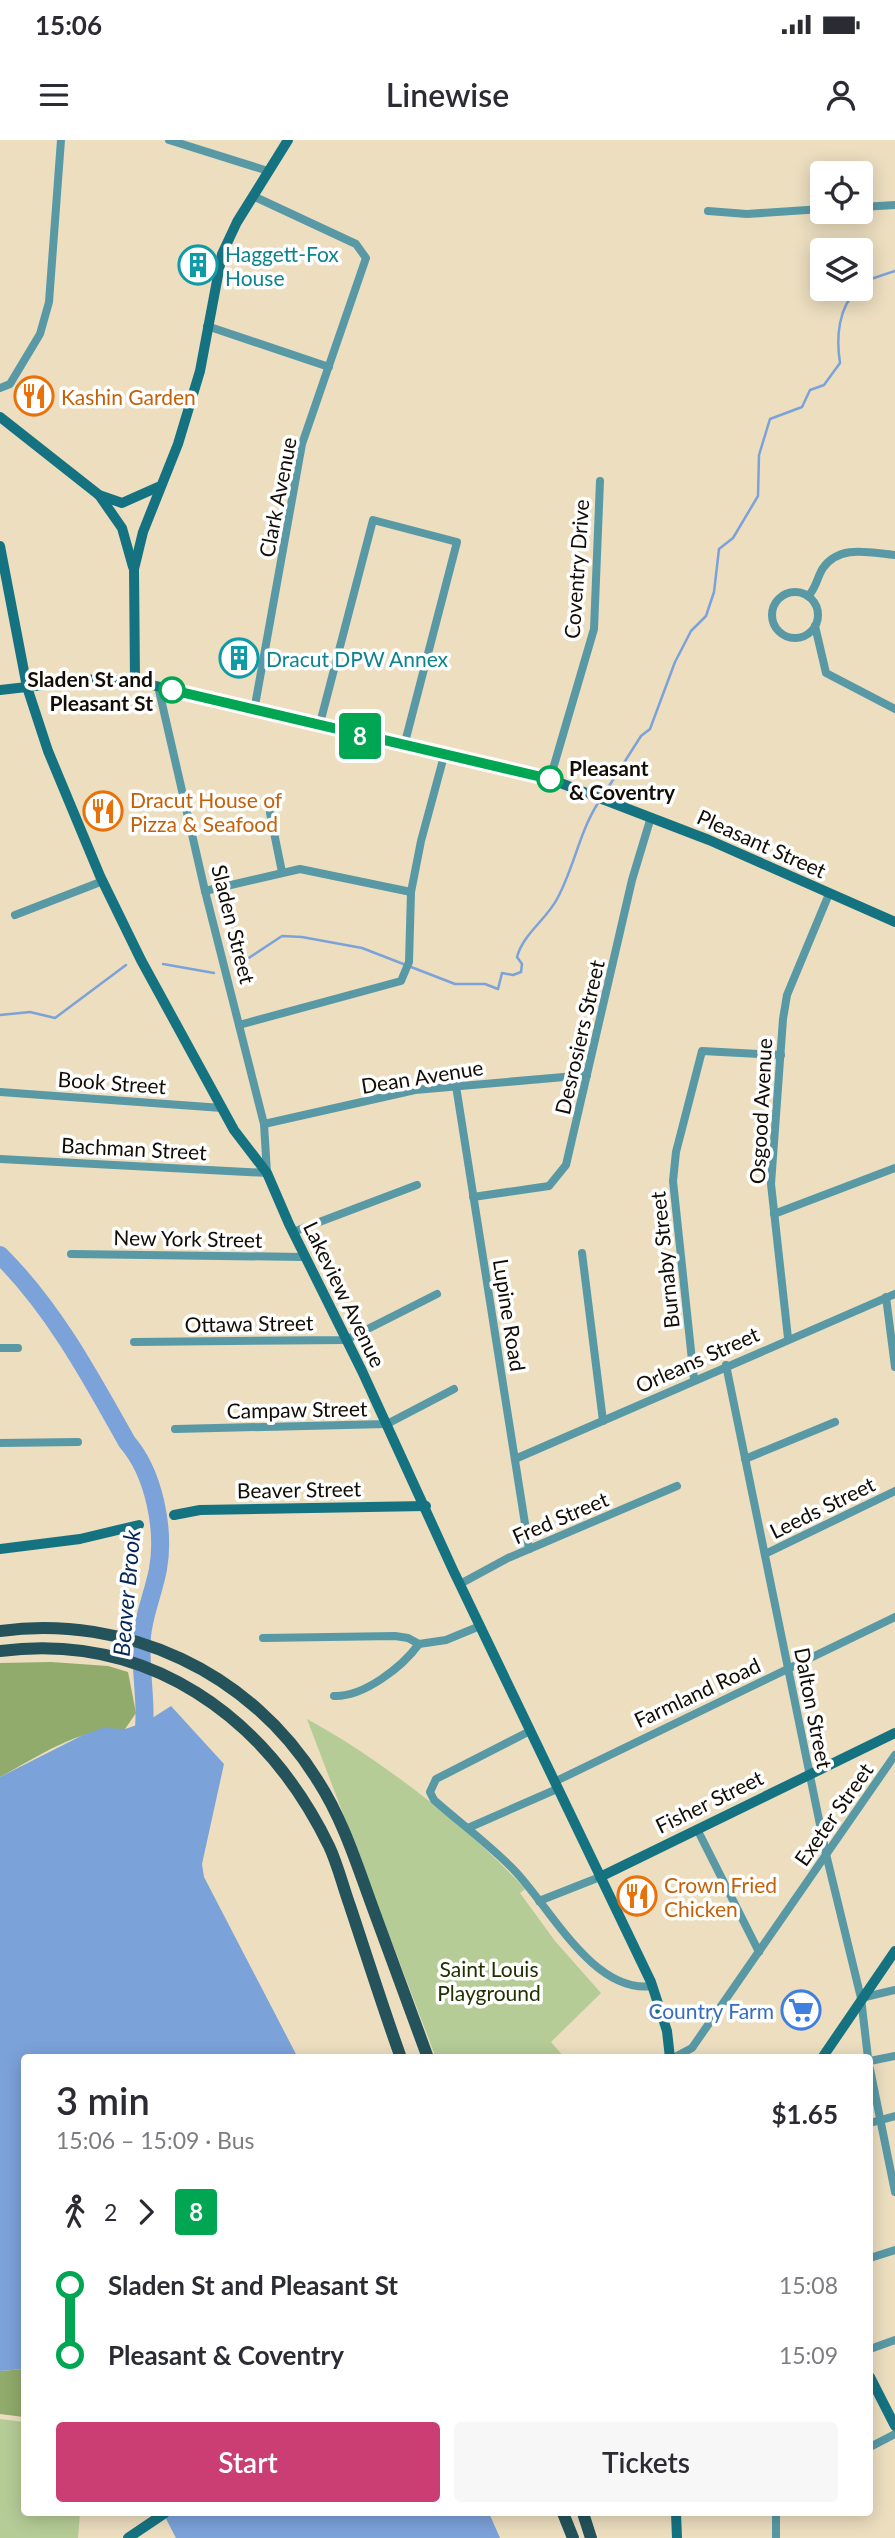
<!DOCTYPE html>
<meta charset="utf-8">
<style>
body{margin:0;font-family:Lato,sans-serif;background:#f7f7f7;color:#2b2b33;height:100vh;display:flex;flex-direction:column;font-size:26px;white-space:nowrap}
*{box-sizing:border-box;margin:0}
p{font-size:23px;color:#7c7c81}
.icon{flex:none;width:38px;height:38px;fill:none;stroke:currentColor;stroke-width:2;stroke-linecap:round;stroke-linejoin:round}
.map{position:relative;flex:1;overflow:hidden}
.panel{position:absolute;left:21px;top:1914px;width:852px;height:462px;display:flex;flex-direction:column;background:#fff;border-radius:7px;box-shadow:0 4px 18px #0003}
.panel>*{flex:none}
.badge{padding:0 14px;border-radius:5px;font-size:24px;line-height:46px}
.tools{position:absolute;left:810px;top:21px;display:grid;gap:14px}
.tools a{display:grid;place-items:center;width:63px;height:63px;border-radius:7px;background:#fff;box-shadow:0 4px 18px #0003;font-size:35px}
.map>.badge{position:absolute;translate:-50% -50%;box-shadow:0 0 0 4px #fff}
.legs{display:flex;align-items:center;gap:10px;height:77px;padding:0 35px;font-size:23px}
.legs p{margin-inline-start:auto}
.summary{display:flex;align-items:center;justify-content:space-between;height:119px;padding:0 35px}
h1{font-size:38px;font-weight:600;line-height:52px}
.action{display:flex;gap:14px;margin-top:auto;padding:14px 35px}
.action a{flex:1;height:80px;border-radius:7px;background:#ca3e73;color:#fff;font-size:28px;font-weight:600;line-height:80px;text-align:center}
.action a+a{background:#f7f7f7;color:#2b2b33}
ul{padding:0 35px;list-style:none}
li{display:flex;align-items:center;gap:24px;height:70px;font-size:26px}
li i{display:grid;place-items:center;width:10px;height:100%;margin:0 9px;background:currentColor}
li i::after{content:'';width:18px;height:18px;margin:-9px;border:5px solid;border-radius:50%;background:#fff}
li p{margin-inline-start:auto}
li:first-child i{background:linear-gradient(#0000 50%,currentColor 0)}
li:last-child i{background:linear-gradient(currentColor 50%,#0000 0)}
.status{display:flex;justify-content:space-between;align-items:center;height:49px;padding:0 35px;background:#fff;direction:ltr}
.status svg{height:19px;fill:currentColor}
header{display:flex;justify-content:space-between;align-items:center;height:91px;padding:0 35px;background:#fff;font-size:32px;font-weight:600}
.map>svg:first-child{display:block}
.green{fill:#b5cc97}
.forest{fill:#90ab6b}
.water{fill:#7ca2da}
.lines{fill:none;stroke-linecap:round;stroke-linejoin:round}
.stream{stroke:#7ca2da;stroke-width:2.5}
.river{stroke:#7ca2da;stroke-width:18}
.street{stroke:#5899a5;stroke-width:8}
.secondary{stroke:#157381;stroke-width:10}
.primary{stroke:#25535b;stroke-width:12}
.line-1-casing{stroke:#fff;stroke-width:16}
.line-1{stroke:#00a651;stroke-width:10}
.stop-1-dot{fill:#fff;stroke:#00a651;stroke-width:3.5}
.labels{text-anchor:middle;dominant-baseline:central;stroke-width:7;stroke-linejoin:round;paint-order:stroke}
.culture-label{font-size:21px;fill:#0d838f;stroke:#fff;text-anchor:start}
.food-label{font-size:21px;fill:#c56008;stroke:#fff;text-anchor:start}
.street-label{font-size:21px;fill:#130e05;stroke:#fff}
.stop-label{font-size:21px;font-weight:bold;fill:#130e05;stroke:#fff;text-anchor:end}
.park-label{font-size:21px;fill:#213201;stroke:#fff}
.shop-label{font-size:21px;fill:#366cbe;stroke:#fff;text-anchor:end}
.water-label{font-size:23px;font-style:italic;fill:#032759;stroke:#fff}
</style>
<div class="status"><b>15:06</b><svg viewBox="0 0 49 12"><path d="M0 12V9h3v3zM5 12V6h3v6zM10 12V3h3v9zM15 12V0h3v12zM26 1h20v11H26zM47 4h2v5h-2z"/></svg></div>
<header><svg class="icon" aria-label="menu" viewBox="0 0 24 24"><path d="M4 6h16M4 12h16M4 18h16"/></svg>Linewise<svg class="icon" aria-label="person" viewBox="0 0 24 24"><circle cx="12" cy="8" r="4"/><path d="M4 21q1-7 8-7t8 7"/></svg></header>
<div class="map">
<svg width="895" height="2398" viewBox="0 0 895 2398">
<rect width="100%" height="100%" fill="#ecdebf"/>
<g class="green">
<path d="M 307,1579 C 379,1618 470,1688 525,1749 L 520,1753 L 555,1801 L 601,1853 L 551,1902 L 565,1918 L 436,1918 Z"/>
<polygon points="0,2279 24,2282 24,2373 80,2373 78,2398 0,2398"/>
</g>
<g class="forest">
<path d="M 51,1522 L 108,1526 L 128,1532 L 136,1573 L 125,1589 C 80,1587 39,1616 0,1637 L 0,1523 Z"/>
<polygon points="24,2229 24,2277 0,2274 0,2231"/>
</g>
<g class="water">
<polygon points="171,1566 224,1624 202,1724 204,1737 298,1918 24,1918 24,2229 0,2231 0,1637 81,1596 103,1588 125,1589 146,1582"/>
<polygon points="163,2373 489,2373 500,2398 176,2398"/>
</g>
<g class="lines">
<g class="stream">
<polyline points="861,147 868,140 895,131"/>
<path d="M 604,654 L 641,596 L 650,589 L 675,522 L 691,491 L 706,476 L 714,452 L 719,409 L 733,398 L 758,356 L 759,315 L 770,279 L 802,267 L 810,250 L 824,245 L 840,223 C 836,198 838,167 858,149"/>
<polyline points="163,824 214,833"/>
<path d="M 238,825 L 282,796 L 302,797 L 362,808 L 455,844 L 485,844 L 498,849 L 502,833 L 513,835 L 521,832 L 522,824 L 517,817 C 523,794 546,780 557,759 C 574,728 579,693 598,663"/>
<polyline points="0,875 30,872 55,878 126,825"/>
</g>
<path class="river" d="M 0,1115 C 54,1169 90,1236 127,1302 C 154,1333 165,1389 158,1429 C 154,1451 144,1474 142,1496 C 139,1533 149,1567 142,1602"/>
<g class="street">
<polyline points="169,0 268,31"/>
<polyline points="253,56 356,104 366,118 302,304 254,571"/>
<polyline points="861,67 895,65"/>
<polyline points="708,71 747,74 822,69"/>
<polyline points="207,186 329,227"/>
<polyline points="0,248 10,244 40,194 49,162 61,0"/>
<circle cx="795" cy="475" r="23"/>
<path d="M 808,456 C 816,449 817,437 823,428 C 840,404 870,413 895,415"/>
<polyline points="815,486 826,533 895,569"/>
<polyline points="319,587 373,380 457,402 404,606"/>
<polyline points="550,639 594,489 600,341"/>
<polyline points="270,673 282,732"/>
<polyline points="205,751 300,729 411,752"/>
<polyline points="15,775 103,741"/>
<polyline points="239,885 401,841 409,822 411,752 421,701 444,616"/>
<polyline points="456,946 529,1409"/>
<polyline points="0,952 222,968"/>
<polyline points="264,984 415,950 587,935"/>
<polyline points="0,1019 267,1033 264,984 205,751 158,546"/>
<polyline points="473,1057 549,1046 566,1025 632,740 651,677"/>
<polyline points="774,1074 895,1028"/>
<polyline points="293,1092 417,1045"/>
<polyline points="582,1113 603,1281"/>
<polyline points="71,1114 304,1117"/>
<polyline points="886,1157 895,1227"/>
<polyline points="788,1198 771,1044 783,879 787,855 829,754"/>
<polyline points="134,1202 346,1200 437,1154"/>
<polyline points="0,1208 18,1208"/>
<polyline points="726,1225 826,1714 861,1858 868,1918"/>
<polyline points="694,1239 673,1041 676,1012 702,911 781,915"/>
<polyline points="175,1289 387,1284 454,1249"/>
<polyline points="0,1303 78,1302"/>
<polyline points="515,1319 895,1154"/>
<polyline points="745,1319 835,1282"/>
<polyline points="765,1414 895,1351"/>
<polyline points="460,1444 508,1418 677,1346"/>
<polyline points="263,1498 395,1496 408,1498 419,1504"/>
<path d="M 334,1556 C 364,1557 402,1527 419,1504 L 446,1500 L 480,1486"/>
<path d="M 530,1591 L 436,1639 L 430,1652 L 434,1660 C 460,1683 490,1705 514,1730 C 550,1767 593,1854 652,1846"/>
<polyline points="554,1642 895,1477"/>
<polyline points="468,1688 557,1649"/>
<polyline points="697,1689 759,1812"/>
<polyline points="539,1761 600,1737"/>
<polyline points="861,1858 895,1850"/>
<polyline points="673,1918 692,1908 895,1615"/>
<polyline points="870,1921 895,1916"/>
<polyline points="870,1929 895,2052"/>
<polyline points="870,1983 895,1976"/>
<polyline points="870,2118 895,2110"/>
<polyline points="870,2209 895,2200"/>
<polyline points="870,2307 895,2294"/>
<polyline points="776,2373 776,2398"/>
</g>
<g class="secondary">
<polyline points="0,277 99,355 122,363 158,347"/>
<polyline points="99,355 122,388 133,427"/>
<polyline points="0,406 27,547 48,611 100,736 141,820 234,990 267,1033 289,1084 362,1231 453,1430 651,1842 667,1891 670,1918"/>
<polyline points="135,541 134,429 143,392 178,304 200,231 222,114 237,82 288,0"/>
<polyline points="0,550 97,539 135,541 550,639 709,700 895,782"/>
<polyline points="174,1375 200,1370 426,1366"/>
<polyline points="0,1409 80,1399 139,1385"/>
<polyline points="600,1737 895,1593"/>
<polyline points="822,1918 895,1811"/>
<polyline points="870,2237 895,2286"/>
<polyline points="676,2373 677,2398"/>
<polyline points="128,2398 165,2373"/>
</g>
<g class="primary">
<path d="M 0,1491 C 126,1474 251,1532 318,1641 C 342,1678 356,1722 371,1763 C 390,1815 409,1866 428,1918"/>
<path d="M 0,1511 C 148,1492 266,1576 329,1706 C 338,1725 343,1747 350,1766 C 367,1817 383,1868 401,1918"/>
<polyline points="563,2373 573,2398"/>
<polyline points="583,2373 591,2398"/>
</g>
</g>
<g class="lines">
<g class="line-1-casing">
<polyline id="line-1" points="172,550 550,639"/>
</g>
<use href="#line-1" class="line-1"/>
</g>
<defs>
<g id="building-ring" transform="scale(2.0125)"><circle r="9.5" fill="#fff" stroke="#0f9aa8" stroke-width="1.5"/><path d="M-4-6H4V6H1V3H-1V6H-4ZM-2.5-4.3h1.7v1.8h-1.7ZM.8-4.3h1.7v1.8H.8ZM-2.5-1h1.7V.8h-1.7ZM.8-1h1.7V.8H.8Z" fill="#0f9aa8"/></g>
<g id="restaurant-ring" transform="scale(2.0125)"><circle r="9.5" fill="#fff" stroke="#e8710a" stroke-width="1.5"/><path d="M-5-6h1v4h1v-4h1v4h1v-4h1v5L-1.5 .5V6h-2V.5L-5-1ZM5-6V6H3V1.5H1.5Q1.5-4 5-6Z" fill="#e8710a"/></g>
<g id="supermarket-ring" transform="scale(2.0125)"><circle r="9.5" fill="#fff" stroke="#3f7fe0" stroke-width="1.5"/><path d="M-6-5.5h2.5l.6 2H6L4.5 2H-2.5L-4.4-4H-6ZM-1.5 3.2a1.3 1.3 0 1 0 .1 0ZM3 3.2a1.3 1.3 0 1 0 .1 0Z" fill="#3f7fe0"/></g>
</defs>
<g fill-rule="evenodd">
<use href="#building-ring" x="198" y="125"/>
<use href="#restaurant-ring" x="34" y="256"/>
<use href="#building-ring" x="239" y="518"/>
<use href="#restaurant-ring" x="103" y="671"/>
<use href="#restaurant-ring" x="637" y="1756"/>
<use href="#supermarket-ring" x="801" y="1870"/>
</g>
<g class="stop-1-dot">
<circle cx="172" cy="550" r="12"/>
<circle cx="550" cy="639" r="12"/>
</g>
<g class="labels">
<g class="culture-label">
<text x="225" y="113">Haggett-Fox<tspan x="225" dy="24">House</tspan></text>
<text x="266" y="518">Dracut DPW Annex</text>
</g>
<g class="food-label">
<text x="61" y="256">Kashin Garden</text>
<text x="130" y="659">Dracut House of<tspan x="130" dy="24">Pizza &amp; Seafood</tspan></text>
<text x="664" y="1744">Crown Fried<tspan x="664" dy="24">Chicken</tspan></text>
</g>
<g class="street-label">
<text transform="translate(277 357) rotate(-79)">Clark Avenue</text>
<text transform="translate(576 429) rotate(-86)">Coventry Drive</text>
<text transform="translate(762 703) rotate(24)">Pleasant Street</text>
<text transform="translate(234 784) rotate(76)">Sladen Street</text>
<text transform="translate(579 897) rotate(-77)">Desrosiers Street</text>
<text transform="translate(422 936) rotate(-9)">Dean Avenue</text>
<text transform="translate(112 942) rotate(4)">Book Street</text>
<text transform="translate(760 971) rotate(-87)">Osgood Avenue</text>
<text transform="translate(134 1008) rotate(3)">Bachman Street</text>
<text transform="translate(188 1098) rotate(1)">New York Street</text>
<text transform="translate(664 1120) rotate(-96)">Burnaby Street</text>
<text transform="translate(345 1154) rotate(64)">Lakeview Avenue</text>
<text transform="translate(510 1175) rotate(81)">Lupine Road</text>
<text transform="translate(249 1183) rotate(-1)">Ottawa Street</text>
<text transform="translate(697 1219) rotate(-24)">Orleans Street</text>
<text transform="translate(297 1269) rotate(-1)">Campaw Street</text>
<text transform="translate(299 1349) rotate(-1)">Beaver Street</text>
<text transform="translate(822 1367) rotate(-26)">Leeds Street</text>
<text transform="translate(560 1377) rotate(-23)">Fred Street</text>
<text transform="translate(697 1552) rotate(-25)">Farmland Road</text>
<text transform="translate(814 1568) rotate(79)">Dalton Street</text>
<text transform="translate(709 1661) rotate(-26)">Fisher Street</text>
<text transform="translate(833 1674) rotate(-55)">Exeter Street</text>
</g>
<g class="stop-label">
<text x="153" y="538">Sladen St and<tspan x="153" dy="24">Pleasant St</tspan></text>
<text x="569" y="627" text-anchor="start">Pleasant<tspan x="569" dy="24">&amp; Coventry</tspan></text>
</g>
<g class="park-label">
<text x="489" y="1828">Saint Louis<tspan x="489" dy="24">Playground</tspan></text>
</g>
<g class="shop-label">
<text x="774" y="1870">Country Farm</text>
</g>
<g class="water-label">
<text transform="translate(126 1453) rotate(-85)">Beaver Brook</text>
</g>
</g>
</svg>
<div class="tools">
<a><svg class="icon" aria-label="locate" viewBox="0 0 24 24"><circle cx="12" cy="12" r="6"/><path d="M12 2v4M12 18v4M2 12h4M18 12h4"/></svg></a>
<a><svg class="icon" aria-label="layers" viewBox="0 0 24 24"><path d="M12 4l9 5-9 5-9-5zM3 14l9 5 9-5"/></svg></a>
</div>
<b class="badge" style="left:360px;top:596px;background:#00a651;color:#fff">8</b>
<section class="panel">
<div class="summary"><div><h1>3 min</h1><p>15:06 – 15:09 · Bus</p></div><b>$1.65</b></div>
<div class="legs"><svg class="icon" aria-label="walk" viewBox="0 0 24 24"><circle cx="13" cy="4" r="2"/><path d="M13 8l-2 6 4 7M11 14l-3 7M7 12l3-4h3l4 4"/></svg>2<svg class="icon" aria-label="forward" viewBox="0 0 24 24"><path d="M9 5l7 7-7 7"/></svg><b class="badge" style="background:#00a651;color:#fff">8</b></div>
<ul>
<li><i style="color:#00a651"></i><b>Sladen St and Pleasant St</b><p>15:08</p></li>
<li><i style="color:#00a651"></i><b>Pleasant &amp; Coventry</b><p>15:09</p></li>
</ul>
<div class="action"><a>Start</a><a>Tickets</a></div>
</section>
</div>
